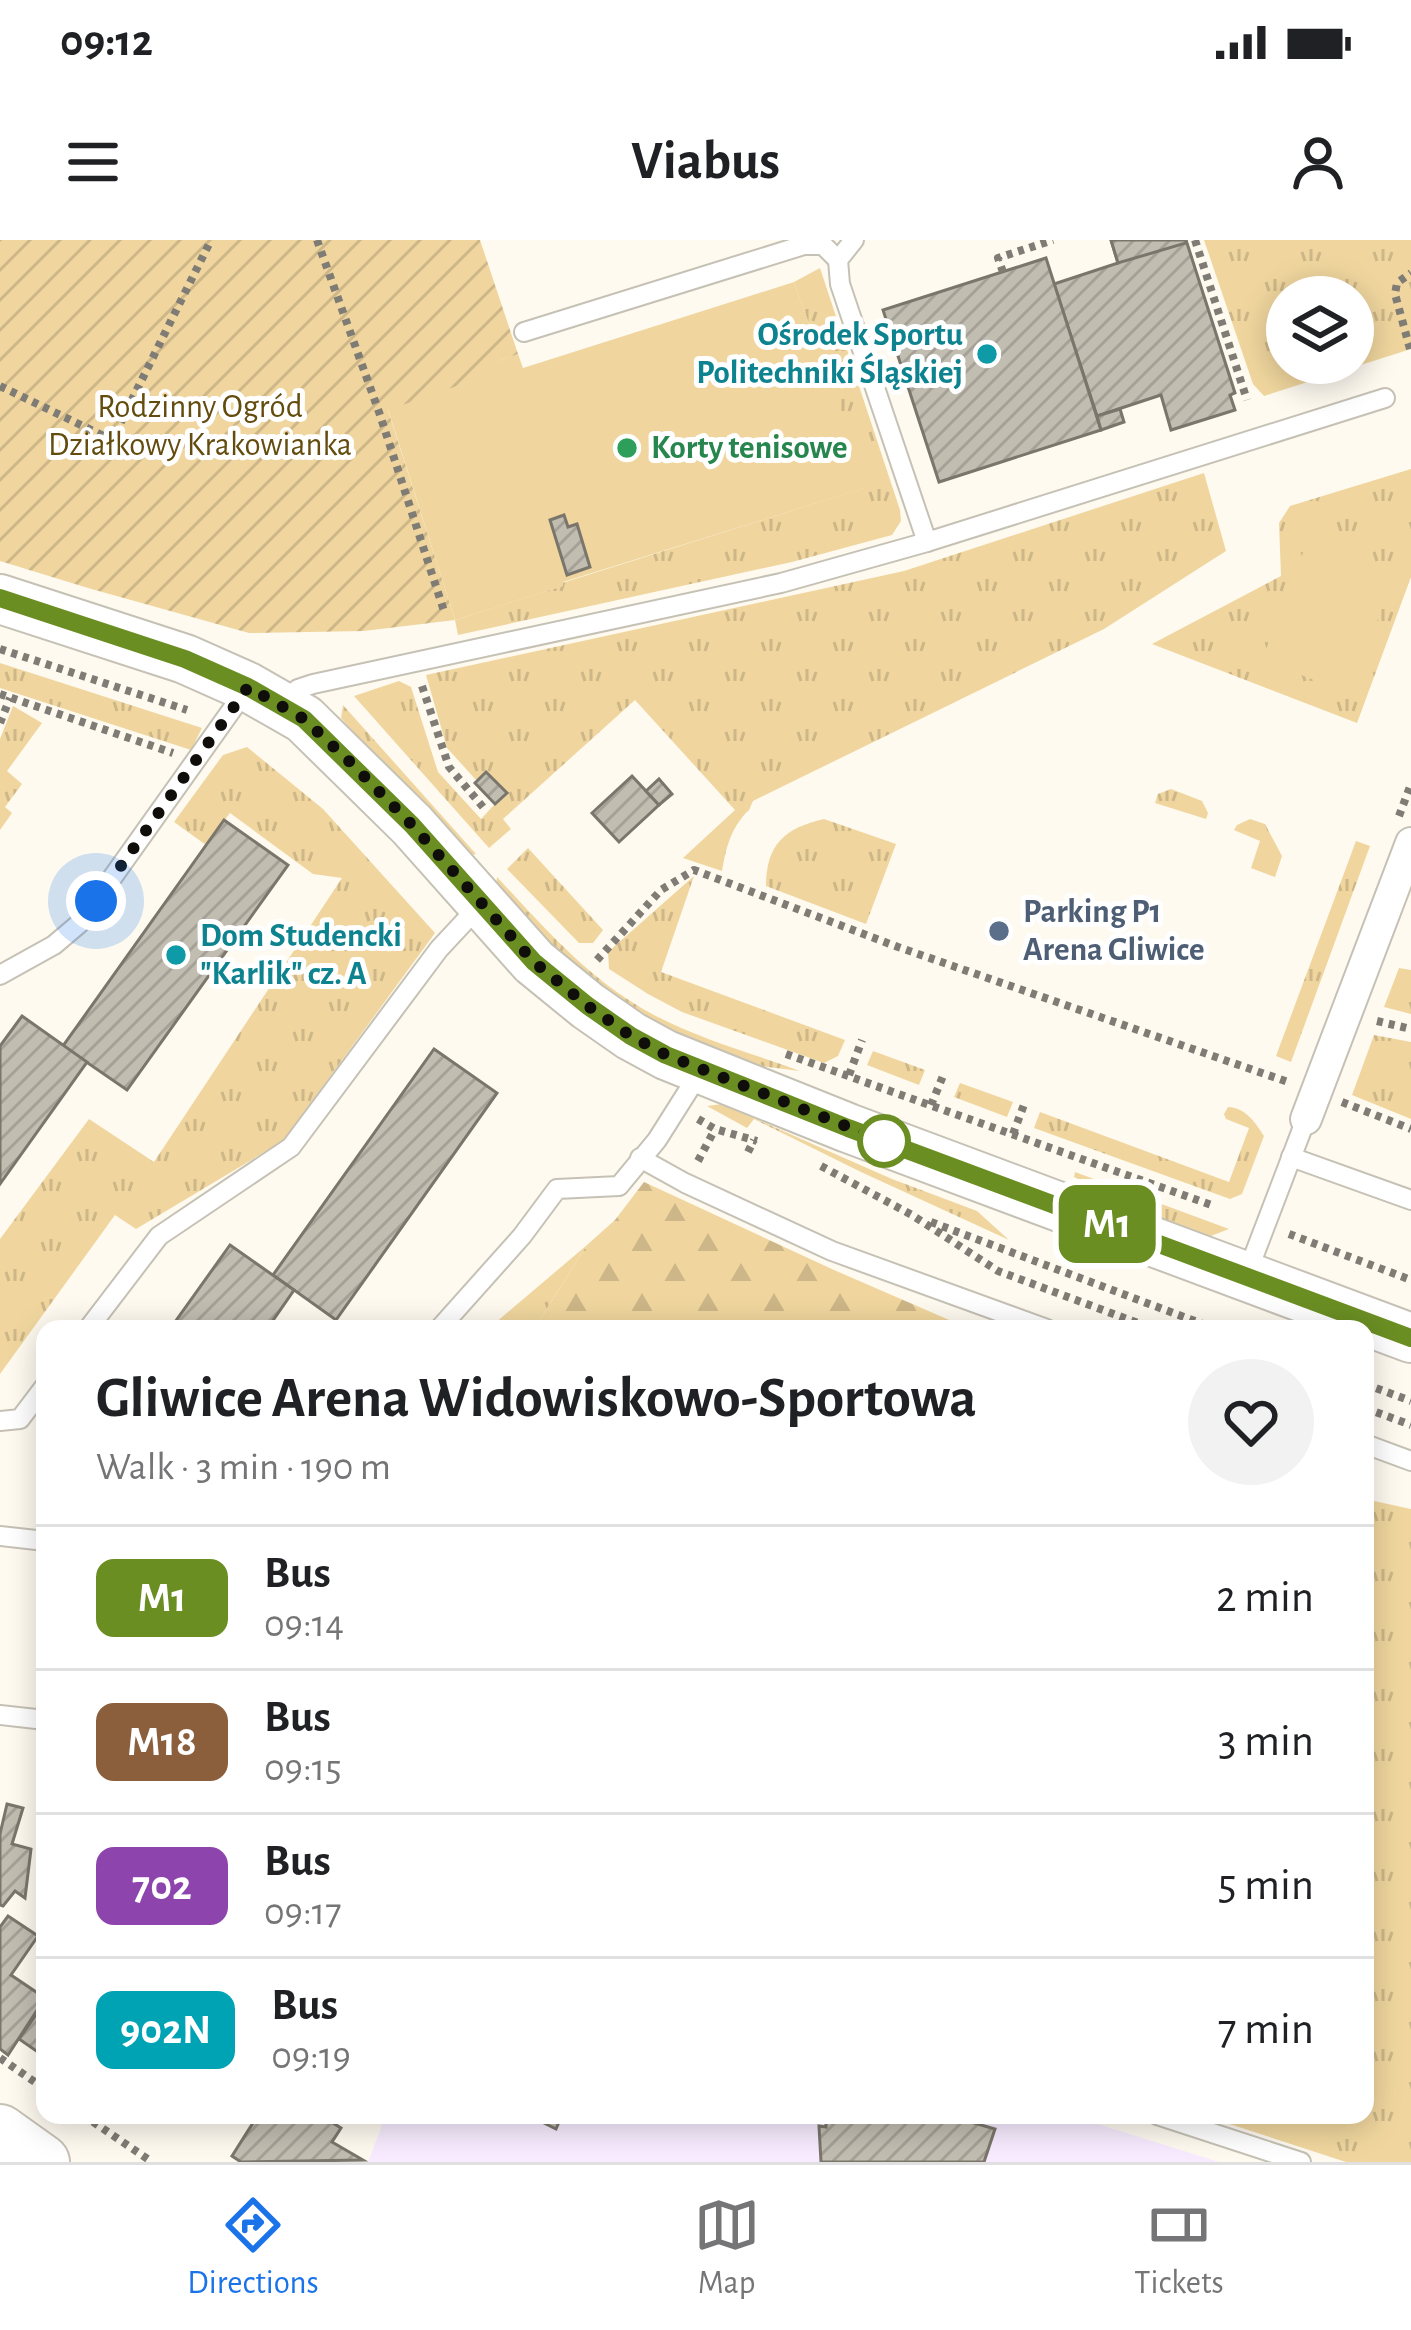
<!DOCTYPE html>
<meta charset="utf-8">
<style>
body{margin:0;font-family:"Alegreya Sans",sans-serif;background:#f2f2f2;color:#202124;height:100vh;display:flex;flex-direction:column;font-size:45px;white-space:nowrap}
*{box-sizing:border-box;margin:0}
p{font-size:39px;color:#757577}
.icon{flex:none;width:66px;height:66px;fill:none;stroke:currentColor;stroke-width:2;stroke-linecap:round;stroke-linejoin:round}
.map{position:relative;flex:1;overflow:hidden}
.details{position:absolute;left:36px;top:1080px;width:1338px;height:804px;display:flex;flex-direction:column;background:#fff;border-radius:24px;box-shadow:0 6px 30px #0003}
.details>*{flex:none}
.badge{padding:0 24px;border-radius:18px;font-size:42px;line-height:78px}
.tools{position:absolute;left:1266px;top:36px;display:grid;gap:24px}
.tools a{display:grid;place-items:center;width:108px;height:108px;border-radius:50%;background:#fff;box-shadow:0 6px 30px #0003;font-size:60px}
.you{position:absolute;width:60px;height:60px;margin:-30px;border:9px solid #fff;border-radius:50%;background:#1a73e8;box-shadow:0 0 0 18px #1a73e833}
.map>.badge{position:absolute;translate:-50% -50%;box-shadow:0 0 0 6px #fff}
.round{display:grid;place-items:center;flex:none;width:126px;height:126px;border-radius:63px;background:#f2f2f2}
.overview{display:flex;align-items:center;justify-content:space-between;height:204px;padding:0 60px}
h1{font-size:57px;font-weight:700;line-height:90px}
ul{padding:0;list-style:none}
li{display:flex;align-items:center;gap:36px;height:144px;padding:0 60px;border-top:3px solid #e0e0e0}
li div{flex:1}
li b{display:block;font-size:45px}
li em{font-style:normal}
li .badge{min-width:132px;font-weight:700;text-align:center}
.status{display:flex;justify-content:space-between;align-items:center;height:84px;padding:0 60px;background:#fff;direction:ltr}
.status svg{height:33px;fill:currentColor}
header{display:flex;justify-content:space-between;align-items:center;height:156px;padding:0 60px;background:#fff;font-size:54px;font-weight:700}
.tabs{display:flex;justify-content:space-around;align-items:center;height:168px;border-top:3px solid #e0e0e0;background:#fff;font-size:33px;color:#757577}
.tabs a{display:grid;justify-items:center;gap:6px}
.tabs .selected{color:#1a73e8}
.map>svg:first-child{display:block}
.commercial{fill:#f8ebff}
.grass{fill:url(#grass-tufts);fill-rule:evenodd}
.forest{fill:url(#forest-firs)}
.park{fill:#f0d69e}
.garden{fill:url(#garden-furrows)}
.building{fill:url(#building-hatch);stroke:#7a766b;stroke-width:3}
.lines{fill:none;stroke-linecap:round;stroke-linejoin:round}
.service-casing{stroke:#c6c1b5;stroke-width:22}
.pedestrian-casing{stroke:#c6c1b5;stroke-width:34}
.tertiary-casing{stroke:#c6c1b5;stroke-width:52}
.secondary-casing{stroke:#c6c1b5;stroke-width:58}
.path{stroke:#7f7c75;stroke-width:8;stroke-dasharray:6 6;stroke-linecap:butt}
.service{stroke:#fff;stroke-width:18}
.pedestrian{stroke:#fff;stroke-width:30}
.tertiary{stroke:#fff;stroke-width:48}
.secondary{stroke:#fff;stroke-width:54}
.line-casing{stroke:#fff;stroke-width:27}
.line{stroke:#6b8e23;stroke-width:18}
.walk{stroke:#100e0a;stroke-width:12;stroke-dasharray:0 21.6}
.culture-dot{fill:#0f9aa8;stroke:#fff;stroke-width:4.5}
.leisure-dot{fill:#2e9e5b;stroke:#fff;stroke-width:4.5}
.service-dot{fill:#5c6f8a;stroke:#fff;stroke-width:4.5}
.stop-dot{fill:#fff;stroke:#6b8e23;stroke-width:6}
.labels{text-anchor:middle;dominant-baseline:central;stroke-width:10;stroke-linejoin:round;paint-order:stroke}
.culture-label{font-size:33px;font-weight:bold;fill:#0d838f;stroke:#fff;text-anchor:end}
.park-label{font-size:33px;fill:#644c0f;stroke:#fff}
.leisure-label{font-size:33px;font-weight:bold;fill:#27864d;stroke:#fff;text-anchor:start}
.service-label{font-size:33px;font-weight:bold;fill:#4e5e75;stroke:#fff;text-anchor:start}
</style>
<div class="status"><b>09:12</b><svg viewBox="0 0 49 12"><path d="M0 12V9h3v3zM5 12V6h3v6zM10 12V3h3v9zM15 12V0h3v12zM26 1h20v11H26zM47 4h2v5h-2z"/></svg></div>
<header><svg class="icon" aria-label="menu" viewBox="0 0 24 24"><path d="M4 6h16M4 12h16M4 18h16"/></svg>Viabus<svg class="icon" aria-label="person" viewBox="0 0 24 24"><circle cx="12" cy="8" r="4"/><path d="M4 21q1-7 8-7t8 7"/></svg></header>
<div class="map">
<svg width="1411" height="1922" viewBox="0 0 1411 1922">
<defs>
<pattern id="grass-tufts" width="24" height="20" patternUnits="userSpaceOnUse" patternTransform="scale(3)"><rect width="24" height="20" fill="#f0d69e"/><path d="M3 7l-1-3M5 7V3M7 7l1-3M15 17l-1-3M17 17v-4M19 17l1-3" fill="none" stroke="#cdb687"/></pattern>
<pattern id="forest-firs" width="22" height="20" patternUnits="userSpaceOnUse" patternTransform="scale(3)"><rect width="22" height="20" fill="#f0d69e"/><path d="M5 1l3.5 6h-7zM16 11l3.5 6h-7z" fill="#cdb687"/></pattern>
<pattern id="garden-furrows" width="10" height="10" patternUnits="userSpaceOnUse" patternTransform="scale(3)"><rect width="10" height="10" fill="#f0d69e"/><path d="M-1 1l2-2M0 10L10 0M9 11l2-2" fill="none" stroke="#cdb687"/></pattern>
<pattern id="building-hatch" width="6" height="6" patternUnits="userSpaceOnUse" patternTransform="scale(3)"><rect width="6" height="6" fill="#c2bdb1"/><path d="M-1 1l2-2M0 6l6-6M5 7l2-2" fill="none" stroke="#a6a197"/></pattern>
</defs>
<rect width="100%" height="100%" fill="#fefaf0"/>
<polygon class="commercial" points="386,1875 1069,1875 1219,1922 368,1922"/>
<g class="grass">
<path d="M 1204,0 L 1411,0 L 1411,109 L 1264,156 L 1253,144 ZM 1287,57 L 1353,57 L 1353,123 L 1287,123 Z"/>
<polygon points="820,28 900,270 901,281 892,295 792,322 458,395 455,380 562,346 562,343 867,247 794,42"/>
<polygon points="1411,229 1411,337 1357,483 1152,404 1281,336 1279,283 1290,266"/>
<path d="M 1204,233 L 1226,311 L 1104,389 L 753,561 C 744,581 754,562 741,579 C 729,594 725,613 722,631 L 683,618 L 735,570 L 635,460 L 503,579 L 511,589 L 489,608 L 354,456 L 399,441 L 411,447 L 438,532 L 481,579 L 506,552 L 487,532 L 477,541 L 447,508 L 426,435 L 904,331 Z"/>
<polygon points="0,423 202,488 191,510 0,448"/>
<polygon points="343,465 476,614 463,617 341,478"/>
<polygon points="13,466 42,483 7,531 22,544 5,567 12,573 0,590 0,499"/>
<polygon points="247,507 323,569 435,693 283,901 136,989 115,975 0,1134 0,999 89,879 154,922 342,638 313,634 230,573 206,605 174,582 223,515"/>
<polygon points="1171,549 1202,561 1208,573 1206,579 1155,563 1158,554"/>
<path d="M 824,579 L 896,604 L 866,684 L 766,646 C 766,604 785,588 824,579 Z"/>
<polygon points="1250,579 1265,584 1282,616 1275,637 1251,628 1260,601 1234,590 1237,585"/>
<polygon points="1356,601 1370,606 1291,822 1276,816"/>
<polygon points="528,608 603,690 593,703 579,703 507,629"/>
<polygon points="694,636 661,732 845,800 838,816 824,823 682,772 648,754 609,729 608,712"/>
<path d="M 497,637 C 539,682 581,731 635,764 C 684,795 746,811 800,831 L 729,822 L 682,802 L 581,737 L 495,652 Z"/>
<polygon points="1399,728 1411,730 1411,774 1384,767"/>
<polygon points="1374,795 1411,802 1411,879 1352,855"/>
<polygon points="873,811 925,830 919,845 867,825"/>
<polygon points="960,843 1013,862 1007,877 954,857"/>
<polygon points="722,864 892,939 977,971 1009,1000 861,932 754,879 747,888 707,866"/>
<path d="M 1228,867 C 1246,868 1255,882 1264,896 L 1242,954 L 1230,959 L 1034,888 L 1040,872 L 1229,942 L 1249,888 L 1226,879 L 1224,874 Z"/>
<polygon points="1075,932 1229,989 1203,999 1163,983 1074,937"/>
<polygon points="587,1005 534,1089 488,1089"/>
<polygon points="1365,1259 1411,1269 1411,1922 1346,1922 1202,1875 1365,1875"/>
</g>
<polygon class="forest" points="644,942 834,1030 970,1089 534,1089 587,1005 615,980"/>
<g class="park">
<polygon points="794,42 868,247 563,342 563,346 455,380 388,169 493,133 491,123 518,114 523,128"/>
<polygon points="1307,302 1395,333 1350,454 1262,420"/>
</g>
<polygon class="garden" points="0,0 480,0 518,114 492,123 494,133 388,170 455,380 364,391 249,393 88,348 0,321"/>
<g class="building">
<polygon points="1111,0 1186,0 1235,153 1230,155 1235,170 1171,190 1161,155 1097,176 1054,44 1118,23"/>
<polygon points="1111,0 1186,0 1186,3 1118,23"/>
<polygon points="1046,18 1101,190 939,242 883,70"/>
<polygon points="1120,169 1124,182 1101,190 1097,176"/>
<polygon points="564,275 568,287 577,284 590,327 567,335 550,280"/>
<polygon points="486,532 507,553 495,564 475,543"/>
<polygon points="632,536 659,565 619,602 592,573"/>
<polygon points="659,539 672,554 659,565 646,551"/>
<polygon points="224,580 288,625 127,850 63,806"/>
<polygon points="22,776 87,822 0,944 0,806"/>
<polygon points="434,809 497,853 336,1080 273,1035"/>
<polygon points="230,1005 294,1050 267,1089 170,1089"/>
<polygon points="7,1564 23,1568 12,1604 31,1609 25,1658 15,1651 3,1666 0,1665 0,1594"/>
<polygon points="8,1676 38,1696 11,1735 45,1758 8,1815 0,1809 0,1687"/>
<polygon points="45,1762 45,1817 19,1799"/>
<polygon points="258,1875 296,1875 305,1880 308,1875 320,1875 341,1888 332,1902 363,1920 241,1922 232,1916"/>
<polygon points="528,1875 562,1875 556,1889"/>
<polygon points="826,1875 947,1875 995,1889 984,1922 821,1922 819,1886 826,1887"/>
</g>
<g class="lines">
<g class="service-casing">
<g id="service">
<polyline points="524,92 804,5 823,5 838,20"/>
<polyline points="927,302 1385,158"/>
<polyline points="281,463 298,449 313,444 781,343 927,302 840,44 838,20 854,0"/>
<polyline points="0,735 54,705 80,683 248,447"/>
<polyline points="1291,917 1411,960"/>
<polyline points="640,918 685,943 832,1011 1047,1089"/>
<polyline points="1246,1036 1306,879"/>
<polyline points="88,1089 159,996 291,907 439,709 480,665"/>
<polyline points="439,1089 522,996 557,949 619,946 657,900 700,832"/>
<polyline points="0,1181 20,1179 45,1146"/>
<polyline points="1365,1204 1411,1221"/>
<polyline points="0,1296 45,1301"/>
<polyline points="0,1475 45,1480"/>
<polyline points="1157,1875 1301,1922"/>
</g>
</g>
<g class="pedestrian-casing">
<polyline id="pedestrian" points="1306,879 1411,603"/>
</g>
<g class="tertiary-casing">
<polyline id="tertiary" points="0,359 185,419 248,447 304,479 412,585 534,722 588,766 631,796 666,815 848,888 1411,1098"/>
</g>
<g class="secondary-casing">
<polyline id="secondary" points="0,1892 42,1922"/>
</g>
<g class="path">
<polyline points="317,0 379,172 445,374"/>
<polyline points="1195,0 1247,160"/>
<polyline points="1003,32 998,18 1053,0"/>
<polyline points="1410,109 1395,54 1397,43 1411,33"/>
<polyline points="0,146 112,200 211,0"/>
<polyline points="0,409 187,470"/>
<polyline points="422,446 449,527 483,567"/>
<polyline points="0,454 173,513"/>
<polyline points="0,483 10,458"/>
<polyline points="1399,576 1411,544"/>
<polyline points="597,720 661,650 694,630 898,707 1288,842"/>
<polyline points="1377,781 1411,789"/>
<polyline points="786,814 1214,966"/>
<polyline points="849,835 862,800"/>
<polyline points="1342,862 1411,889"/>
<polyline points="931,865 943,836"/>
<polyline points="698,879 715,889 757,901"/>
<polyline points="1013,894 1025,862"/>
<polyline points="748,912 754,900"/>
<polyline points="698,921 715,889"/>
<polyline points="821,926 912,975 998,1031 1154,1089"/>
<polyline points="931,982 1216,1089"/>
<polyline points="1289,994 1411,1040"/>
<polyline points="1365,1144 1411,1161"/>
<polyline points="1365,1168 1411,1185"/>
<polyline points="0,1818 45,1849"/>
<polyline points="83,1875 152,1922"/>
</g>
<use href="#service" class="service"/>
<use href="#pedestrian" class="pedestrian"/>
<use href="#tertiary" class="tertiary"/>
<use href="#secondary" class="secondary"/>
</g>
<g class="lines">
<g class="line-casing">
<polyline id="line" points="0,358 185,419 248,447 304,479 412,585 534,722 588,766 631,796 666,815 848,888 1411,1098"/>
</g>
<use href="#line" class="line"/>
<polyline class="walk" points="96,661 248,447 304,479 350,522 412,585 534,722 588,766 631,796 666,815 884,901"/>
</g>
<g class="culture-dot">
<circle cx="987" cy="114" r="12"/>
<circle cx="176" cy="715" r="12"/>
</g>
<circle class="leisure-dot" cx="627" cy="208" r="12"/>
<circle class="service-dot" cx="999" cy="691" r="12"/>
<circle class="stop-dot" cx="884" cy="901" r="24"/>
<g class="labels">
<g class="culture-label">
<text x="963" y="95">Ośrodek Sportu<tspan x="963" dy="38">Politechniki Śląskiej</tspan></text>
<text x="200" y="696" text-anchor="start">Dom Studencki<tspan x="200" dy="38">"Karlik" cz. A</tspan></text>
</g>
<g class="park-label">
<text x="200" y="167">Rodzinny Ogród<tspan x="200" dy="38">Działkowy Krakowianka</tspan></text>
</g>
<g class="leisure-label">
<text x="651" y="208">Korty tenisowe</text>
</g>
<g class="service-label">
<text x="1023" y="672">Parking P1<tspan x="1023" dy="38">Arena Gliwice</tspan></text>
</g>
</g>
</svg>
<div class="tools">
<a><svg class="icon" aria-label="layers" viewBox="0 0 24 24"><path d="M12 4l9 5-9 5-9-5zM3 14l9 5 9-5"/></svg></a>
</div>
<div class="you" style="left:96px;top:661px"></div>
<b class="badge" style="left:1107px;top:984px;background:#6b8e23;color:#fff">M1</b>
<section class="details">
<div class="overview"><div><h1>Gliwice Arena Widowiskowo-Sportowa</h1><p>Walk · 3 min · 190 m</p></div><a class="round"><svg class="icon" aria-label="heart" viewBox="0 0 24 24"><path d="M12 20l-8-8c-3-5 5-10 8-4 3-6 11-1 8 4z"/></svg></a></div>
<ul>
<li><span class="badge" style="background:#6b8e23;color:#fff">M1</span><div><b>Bus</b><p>09:14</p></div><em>2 min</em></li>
<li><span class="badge" style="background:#8b5e3c;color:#fff">M18</span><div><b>Bus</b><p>09:15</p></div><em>3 min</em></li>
<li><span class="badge" style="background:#8e44ad;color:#fff">702</span><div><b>Bus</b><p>09:17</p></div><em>5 min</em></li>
<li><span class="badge" style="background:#00a3b4;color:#fff">902N</span><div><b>Bus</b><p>09:19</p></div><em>7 min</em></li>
</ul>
</section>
</div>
<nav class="tabs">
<a class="selected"><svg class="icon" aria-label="directions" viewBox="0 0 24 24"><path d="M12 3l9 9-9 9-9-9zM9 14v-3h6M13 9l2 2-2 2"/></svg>Directions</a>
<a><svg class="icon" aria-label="map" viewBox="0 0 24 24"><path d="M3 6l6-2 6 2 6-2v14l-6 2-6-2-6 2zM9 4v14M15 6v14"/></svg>Map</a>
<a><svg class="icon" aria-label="tickets" viewBox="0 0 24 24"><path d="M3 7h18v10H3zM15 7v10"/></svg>Tickets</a>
</nav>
